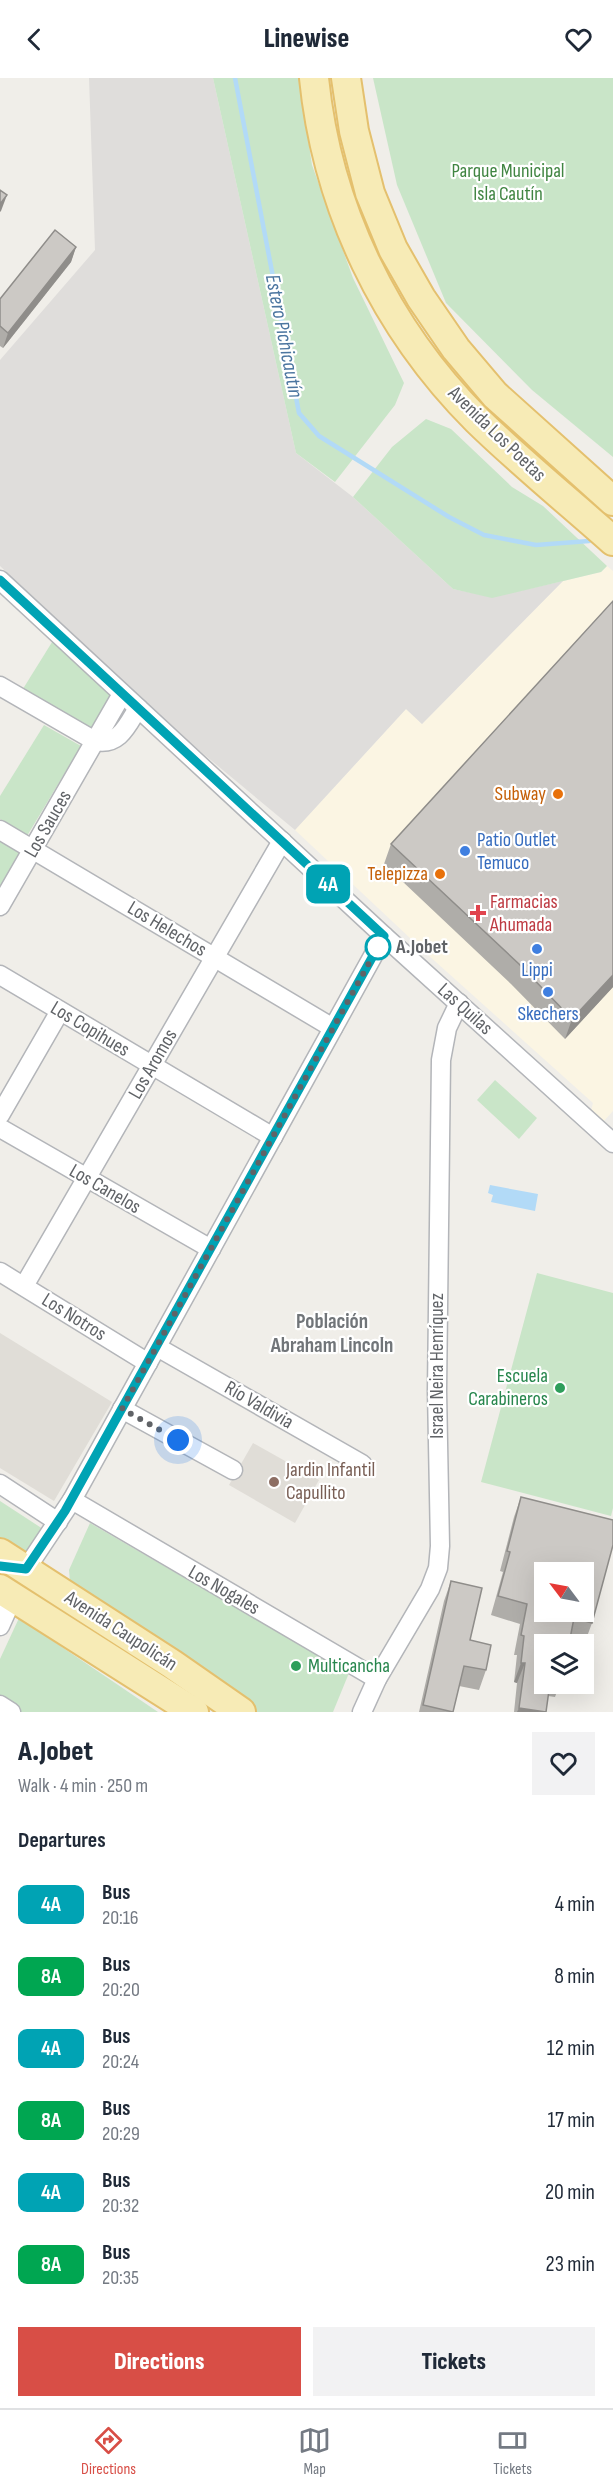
<!DOCTYPE html>
<meta charset="utf-8">
<style>
body{margin:0;font-family:"Sofia Sans Condensed",sans-serif;background:#f2f2f3;color:#1f2937;height:100vh;display:flex;flex-direction:column;font-size:22px;white-space:nowrap}
*{box-sizing:border-box;margin:0}
p{font-size:20px;color:#747a83}
.icon{flex:none;width:33px;height:33px;fill:none;stroke:currentColor;stroke-width:2;stroke-linecap:round;stroke-linejoin:round}
.map{position:relative;height:1634px;overflow:hidden}
.sheet{display:flex;flex-direction:column;background:#fff;flex:1}
.sheet>*{flex:none}
.badge{padding:0 12px;border-radius:9px;font-size:21px;line-height:39px}
.needle{width:39px;rotate:302deg}
.buttons{position:absolute;left:534px;top:1484px;display:grid;gap:12px}
.buttons a{display:grid;place-items:center;width:60px;height:60px;border-radius:0px;background:#fff;box-shadow:0 6px 24px #0002;font-size:30px}
.you{position:absolute;width:30px;height:30px;margin:-15px;border:4px solid #fff;border-radius:50%;background:#1a73e8;box-shadow:0 0 0 9px #1a73e833}
.map>.badge{position:absolute;translate:-50% -50%;box-shadow:0 0 0 3px #fff}
h2{padding:0 18px;font-size:22px;line-height:54px}
.round{display:grid;place-items:center;flex:none;width:63px;height:63px;border-radius:0px;background:#f2f2f3}
.overview{display:flex;align-items:center;justify-content:space-between;height:102px;padding:0 18px}
h1{font-size:28px;font-weight:800;line-height:45px}
.button{display:flex;gap:12px;margin-top:auto;padding:12px 18px}
.button a{flex:1;height:69px;border-radius:0px;background:#d84e46;color:#fff;font-size:24px;font-weight:800;line-height:69px;text-align:center}
.button a+a{background:#f2f2f3;color:#1f2937}
ul{padding:0;list-style:none}
li{display:flex;align-items:center;gap:18px;height:72px;padding:0 18px}
li div{flex:1}
li b{display:block;font-size:22px}
li em{font-style:normal}
li .badge{min-width:66px;font-weight:700;text-align:center}
header{display:flex;justify-content:space-between;align-items:center;height:78px;padding:0 18px;background:#fff;font-size:27px;font-weight:800}
.dock{display:flex;justify-content:space-around;align-items:center;height:84px;border-top:2px solid #e0e1e3;background:#fff;font-size:16px;color:#747a83}
.dock a{display:grid;justify-items:center;gap:3px}
.dock .current{color:#d84e46}
.map>svg:first-child{display:block}
.commercial{fill:#fbf5e3}
.industrial{fill:#dfdddb}
.education{fill:#e0ddd7}
.green{fill:#c9e5c8}
.water{fill:#b2daf7}
.lines{fill:none;stroke-linecap:round;stroke-linejoin:round}
.stream{stroke:#b2daf7;stroke-width:4.5}
.minor-casing{stroke:#b3b5b9;stroke-width:21}
.primary-casing{stroke:#e4c06e;stroke-width:32}
.minor{stroke:#fff;stroke-width:18}
.primary{stroke:#f7ebb6;stroke-width:28}
.wall{fill:#afada9}
.shaded-wall{fill:#8f8d8a}
.building{fill:#ccc9c5;stroke:#8f8d8a;stroke-width:1.5;fill-rule:evenodd}
.line-casing{stroke:#fff;stroke-width:14}
.line{stroke:#00a3b4;stroke-width:9}
.walk{stroke:#606367;stroke-width:6;stroke-dasharray:0 10.8}
.food-dot{fill:#e8710a;stroke:#fff;stroke-width:2}
.shop-dot{fill:#3f7fe0;stroke:#fff;stroke-width:2}
.health-dot{fill:#e0444e;stroke:#fff;stroke-width:2}
.stop-dot{fill:#fff;stroke:#00a3b4;stroke-width:3}
.leisure-dot{fill:#2e9e5b;stroke:#fff;stroke-width:2}
.education-dot{fill:#8d6e63;stroke:#fff;stroke-width:2}
.labels{text-anchor:middle;dominant-baseline:central;stroke-width:4.5;stroke-linejoin:round;paint-order:stroke}
.park-label{font-size:20px;fill:#408542;stroke:#fff}
.street-label{font-size:20px;fill:#606367;stroke:#fff}
.food-label{font-size:20px;fill:#c56008;stroke:#fff;text-anchor:end}
.shop-label{font-size:20px;fill:#366cbe;stroke:#fff}
.health-label{font-size:20px;fill:#be3a42;stroke:#fff;text-anchor:start}
.stop-label{font-size:20px;font-weight:bold;fill:#606367;stroke:#fff;text-anchor:start}
.leisure-label{font-size:20px;fill:#27864d;stroke:#fff;text-anchor:end}
.education-label{font-size:20px;fill:#785e54;stroke:#fff;text-anchor:start}
.water-label{font-size:21px;font-style:italic;fill:#4c76a0;stroke:#fff}
.neighbourhood-label{font-size:21px;font-weight:bold;fill:#717579;stroke:#fff}
</style>
<header><svg class="icon" aria-label="back" viewBox="0 0 24 24"><path d="M15 5l-7 7 7 7"/></svg>Linewise<svg class="icon" aria-label="heart" viewBox="0 0 24 24"><path d="M12 20l-8-8c-3-5 5-10 8-4 3-6 11-1 8 4z"/></svg></header>
<div class="map">
<svg width="613" height="1634" viewBox="0 0 613 1634">
<rect width="100%" height="100%" fill="#f0eee9"/>
<polygon class="commercial" points="607,488 613,493 613,1033 603,1044 591,1033 593,1025 427,876 295,752 406,631 422,646 563,503 601,494"/>
<polygon class="industrial" points="89,0 213,0 296,375 353,419 453,511 492,519 563,503 422,646 406,631 295,752 183,659 0,488 0,282 95,172"/>
<g class="education">
<polygon points="0,1255 112,1324 54,1423 0,1390"/>
<polygon points="253,1365 319,1402 295,1445 229,1407"/>
</g>
<g class="green">
<polygon points="213,0 299,0 312,87 353,200 404,305 395,327 335,404 296,375"/>
<polygon points="373,0 613,0 613,379 532,312 446,225 397,107"/>
<polygon points="426,341 451,351 512,409 543,428 607,488 601,494 492,520 453,511 353,419 392,369"/>
<polygon points="54,561 115,615 91,655 21,614"/>
<polygon points="44,647 81,668 27,758 0,741 0,718"/>
<polygon points="0,762 20,775 0,810"/>
<polygon points="495,1002 537,1040 519,1061 477,1022"/>
<polygon points="537,1195 613,1215 613,1430 611,1438 481,1404"/>
<polygon points="0,1423 46,1453 29,1481 0,1463"/>
<polygon points="90,1445 349,1595 333,1634 251,1634 70,1504 69,1492"/>
<polygon points="19,1540 158,1634 20,1634 0,1622 0,1581"/>
</g>
<polygon class="water" points="490,1107 538,1116 535,1133 491,1124 493,1117 488,1115"/>
<g class="lines">
<polyline class="stream" points="235,0 299,335 319,358 449,439 484,457 536,467 589,463"/>
<g class="minor-casing">
<g id="minor">
<polyline points="0,502 384,858 613,1065"/>
<path d="M 0,608 L 95,663 C 119,668 127,648 138,630"/>
<polyline points="0,752 333,950"/>
<polyline points="0,828 122,616"/>
<polyline points="0,897 273,1059"/>
<polyline points="0,1037 60,933"/>
<polyline points="0,1050 211,1171"/>
<polyline points="0,1194 148,1285"/>
<polyline points="24,1208 282,763"/>
<polyline points="157,1269 362,1386"/>
<polyline points="122,1331 233,1392"/>
<polyline points="0,1406 58,1444"/>
<polyline points="72,1422 377,1601"/>
<polyline points="26,1491 72,1422 384,858"/>
<polyline points="0,1548 13,1519"/>
<polyline points="0,1627 11,1634"/>
<polyline points="362,1634 377,1601 430,1511 438,1490 440,1468 437,1313 441,982 447,950 459,925"/>
</g>
</g>
<g class="primary-casing">
<g id="primary">
<path d="M 314,0 C 327,129 385,250 477,342 C 520,384 568,423 613,463"/>
<polyline points="346,0 354,53 370,115 393,171 421,220 456,271 495,317 613,423"/>
<polyline points="0,1475 172,1586 241,1634"/>
<polyline points="0,1511 194,1634"/>
</g>
</g>
<use href="#minor" class="minor"/>
<use href="#primary" class="primary"/>
</g>
<g class="wall">
<polygon points="76,169 71,184 3,270 0,268 0,221"/>
<polygon points="613,523 613,909 565,961 511,906 384,786 391,766"/>
<polygon points="521,1419 592,1545 585,1564 570,1560 544,1605 560,1605 555,1619 548,1618 546,1634 514,1634 517,1605 514,1604 517,1577 514,1577 520,1546 491,1537 503,1494 500,1493 514,1439"/>
<polygon points="451,1503 470,1562 486,1592 479,1612 459,1608 453,1634 419,1634 444,1523"/>
</g>
<g class="shaded-wall">
<polygon points="7,117 1,133 0,134 0,126"/>
<polygon points="76,169 71,184 3,270 8,255"/>
<polygon points="613,897 613,909 565,961 572,941"/>
<polygon points="521,1585 525,1585 517,1605 514,1604"/>
<polygon points="519,1630 545,1634 517,1634"/>
</g>
<g class="building">
<polygon points="0,112 7,117 0,126"/>
<polygon points="55,152 76,169 8,255 0,248 0,221"/>
<polygon points="613,523 613,897 572,941 519,886 391,766"/>
<path d="M 521,1419 L 613,1442 L 613,1467 L 592,1545 L 574,1540 L 569,1566 L 544,1566 L 544,1605 L 550,1605 L 546,1634 L 519,1630 L 525,1585 L 521,1585 L 524,1558 L 521,1557 L 527,1526 L 498,1518 L 510,1474 L 507,1473 ZM 544,1494 L 584,1494 L 584,1533 L 544,1533 Z"/>
<polygon points="451,1503 482,1510 470,1562 491,1567 486,1592 464,1588 453,1634 423,1627"/>
</g>
<g class="lines">
<g class="line-casing">
<polyline id="line" points="0,502 384,858 65,1433 26,1491 0,1488"/>
</g>
<use href="#line" class="line"/>
<polyline class="walk" points="178,1362 122,1331 378,869"/>
</g>
<g class="food-dot">
<circle cx="558" cy="716" r="6"/>
<circle cx="440" cy="796" r="6"/>
</g>
<g class="shop-dot">
<circle cx="465" cy="773" r="6"/>
<circle cx="537" cy="871" r="6"/>
<circle cx="548" cy="914" r="6"/>
</g>
<path class="health-dot" d="M475 826h6v6h6v6h-6v6h-6v-6h-6v-6h6z"/>
<circle class="stop-dot" cx="378" cy="869" r="12"/>
<g class="leisure-dot">
<circle cx="560" cy="1310" r="6"/>
<circle cx="296" cy="1588" r="6"/>
</g>
<circle class="education-dot" cx="274" cy="1404" r="6"/>
<g class="labels">
<g class="park-label">
<text x="508" y="93">Parque Municipal<tspan x="508" dy="23">Isla Cautín</tspan></text>
</g>
<g class="street-label">
<text transform="translate(497 356) rotate(44)">Avenida Los Poetas</text>
<text transform="translate(48 746) rotate(-60)">Los Sauces</text>
<text transform="translate(167 851) rotate(31)">Los Helechos</text>
<text transform="translate(465 931) rotate(42)">Las Quilas</text>
<text transform="translate(90 951) rotate(31)">Los Copihues</text>
<text transform="translate(153 986) rotate(-60)">Los Aromos</text>
<text transform="translate(105 1111) rotate(30)">Los Canelos</text>
<text transform="translate(74 1239) rotate(32)">Los Notros</text>
<text transform="translate(437 1288) rotate(-90)">Israel Neira Henríquez</text>
<text transform="translate(259 1327) rotate(30)">Río Valdivia</text>
<text transform="translate(224 1512) rotate(30)">Los Nogales</text>
<text transform="translate(121 1553) rotate(33)">Avenida Caupolicán</text>
</g>
<g class="food-label">
<text x="546" y="716">Subway</text>
<text x="428" y="796">Telepizza</text>
</g>
<g class="shop-label">
<text x="477" y="762" text-anchor="start">Patio Outlet<tspan x="477" dy="23">Temuco</tspan></text>
<text x="537" y="892">Lippi</text>
<text x="548" y="936">Skechers</text>
</g>
<g class="health-label">
<text x="490" y="824">Farmacias<tspan x="490" dy="23">Ahumada</tspan></text>
</g>
<g class="stop-label">
<text x="396" y="869">A.Jobet</text>
</g>
<g class="leisure-label">
<text x="548" y="1298">Escuela<tspan x="548" dy="23">Carabineros</tspan></text>
<text x="308" y="1588" text-anchor="start">Multicancha</text>
</g>
<g class="education-label">
<text x="286" y="1392">Jardin Infantil<tspan x="286" dy="23">Capullito</tspan></text>
</g>
<g class="water-label">
<text transform="translate(284 258) rotate(79)">Estero Pichicautín</text>
</g>
<g class="neighbourhood-label">
<text x="332" y="1243">Población<tspan x="332" dy="24">Abraham Lincoln</tspan></text>
</g>
</g>
</svg>
<div class="buttons">
<a><svg class="needle" viewBox="-14 -14 28 28"><path d="M0-13l5 13h-10z" fill="#e53935"/><path d="M0 13l5-13h-10z" fill="#747a83"/></svg></a>
<a><svg class="icon" aria-label="layers" viewBox="0 0 24 24"><path d="M12 4l9 5-9 5-9-5zM3 14l9 5 9-5"/></svg></a>
</div>
<div class="you" style="left:178px;top:1362px"></div>
<b class="badge" style="left:328px;top:806px;background:#00a3b4;color:#fff">4A</b>
</div>
<section class="sheet">
<div class="overview"><div><h1>A.Jobet</h1><p>Walk · 4 min · 250 m</p></div><a class="round"><svg class="icon" aria-label="heart" viewBox="0 0 24 24"><path d="M12 20l-8-8c-3-5 5-10 8-4 3-6 11-1 8 4z"/></svg></a></div>
<h2>Departures</h2>
<ul>
<li><span class="badge" style="background:#00a3b4;color:#fff">4A</span><div><b>Bus</b><p>20:16</p></div><em>4 min</em></li>
<li><span class="badge" style="background:#00a651;color:#fff">8A</span><div><b>Bus</b><p>20:20</p></div><em>8 min</em></li>
<li><span class="badge" style="background:#00a3b4;color:#fff">4A</span><div><b>Bus</b><p>20:24</p></div><em>12 min</em></li>
<li><span class="badge" style="background:#00a651;color:#fff">8A</span><div><b>Bus</b><p>20:29</p></div><em>17 min</em></li>
<li><span class="badge" style="background:#00a3b4;color:#fff">4A</span><div><b>Bus</b><p>20:32</p></div><em>20 min</em></li>
<li><span class="badge" style="background:#00a651;color:#fff">8A</span><div><b>Bus</b><p>20:35</p></div><em>23 min</em></li>
</ul>
<div class="button"><a>Directions</a><a>Tickets</a></div>
</section>
<nav class="dock">
<a class="current"><svg class="icon" aria-label="directions" viewBox="0 0 24 24"><path d="M12 3l9 9-9 9-9-9zM9 14v-3h6M13 9l2 2-2 2"/></svg>Directions</a>
<a><svg class="icon" aria-label="map" viewBox="0 0 24 24"><path d="M3 6l6-2 6 2 6-2v14l-6 2-6-2-6 2zM9 4v14M15 6v14"/></svg>Map</a>
<a><svg class="icon" aria-label="tickets" viewBox="0 0 24 24"><path d="M3 7h18v10H3zM15 7v10"/></svg>Tickets</a>
</nav>
